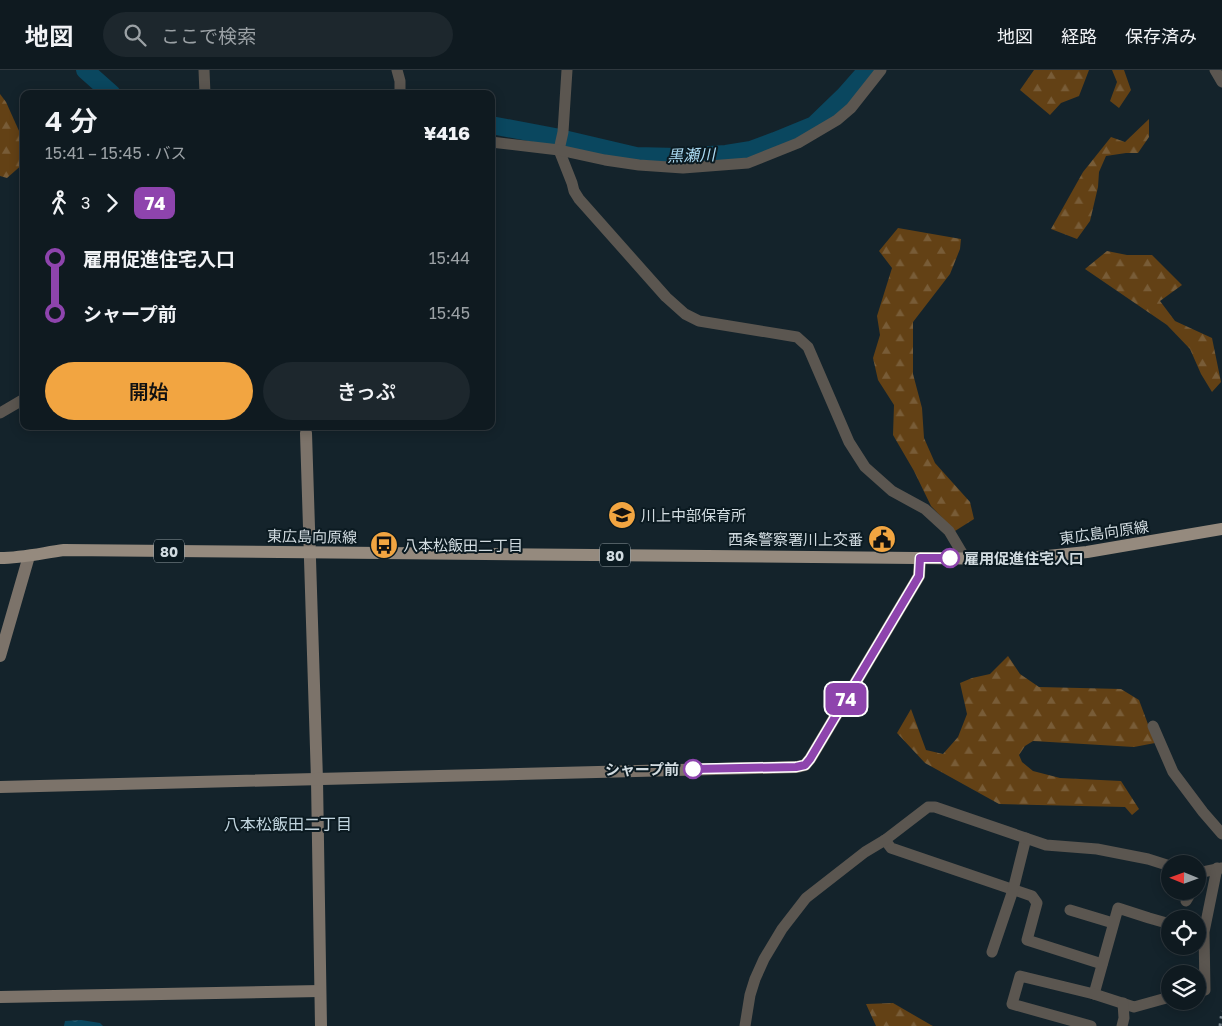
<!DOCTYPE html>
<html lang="ja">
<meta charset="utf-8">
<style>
body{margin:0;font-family:"Golos Text","Noto Sans JP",sans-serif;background:#1d272d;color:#f1f3f6;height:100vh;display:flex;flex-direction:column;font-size:19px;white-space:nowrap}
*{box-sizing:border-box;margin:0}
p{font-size:16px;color:#9ba1a5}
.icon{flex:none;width:28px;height:28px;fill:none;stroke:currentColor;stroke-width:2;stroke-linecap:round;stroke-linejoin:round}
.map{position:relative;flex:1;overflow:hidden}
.details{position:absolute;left:20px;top:20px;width:475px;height:340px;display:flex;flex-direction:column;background:#0f1a20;border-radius:10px;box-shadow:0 2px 12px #0003,0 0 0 1px #2f383e}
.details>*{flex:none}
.badge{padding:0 10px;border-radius:8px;font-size:18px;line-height:32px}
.needle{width:32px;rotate:271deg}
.fabs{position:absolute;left:1161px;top:785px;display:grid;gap:10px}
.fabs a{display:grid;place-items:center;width:45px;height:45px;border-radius:50%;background:#0f1a20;box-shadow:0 2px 12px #0003,0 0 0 1px #2f383e;font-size:25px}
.map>.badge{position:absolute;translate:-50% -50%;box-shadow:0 0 0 2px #fff}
.legs{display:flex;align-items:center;gap:8px;height:55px;padding:0 25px;font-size:16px}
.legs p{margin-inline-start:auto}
.headline{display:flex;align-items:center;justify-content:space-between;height:85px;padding:0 25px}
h1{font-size:28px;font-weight:600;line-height:38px}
.cta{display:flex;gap:10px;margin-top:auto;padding:10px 25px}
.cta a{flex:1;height:58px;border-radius:30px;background:#f2a541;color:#111;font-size:20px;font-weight:600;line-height:58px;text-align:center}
.cta a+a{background:#1d272d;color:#f1f3f6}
ul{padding:0 25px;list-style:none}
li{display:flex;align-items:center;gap:18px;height:55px;font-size:19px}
li i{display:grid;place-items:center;width:8px;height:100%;margin:0 6px;background:currentColor}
li i::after{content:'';width:12px;height:12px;margin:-6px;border:4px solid;border-radius:50%;background:#0f1a20}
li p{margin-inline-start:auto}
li:first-child i{background:linear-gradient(#0000 50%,currentColor 0)}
li:last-child i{background:linear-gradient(currentColor 50%,#0000 0)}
header{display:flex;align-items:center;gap:30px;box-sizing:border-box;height:70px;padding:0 25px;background:#0f1a20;border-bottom:1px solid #2f383e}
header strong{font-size:24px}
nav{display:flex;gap:28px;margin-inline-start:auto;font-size:18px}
.search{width:350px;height:45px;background:#1d272d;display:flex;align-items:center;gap:12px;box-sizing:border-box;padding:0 18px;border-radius:28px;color:#9ba1a5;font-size:19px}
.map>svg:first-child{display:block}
.forest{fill:url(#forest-firs)}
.water{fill:url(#water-ripples)}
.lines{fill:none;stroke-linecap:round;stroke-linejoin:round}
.river{stroke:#0a475f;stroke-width:18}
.street{stroke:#5b5650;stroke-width:11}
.secondary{stroke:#7c736a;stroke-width:12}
.primary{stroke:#958a7e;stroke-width:12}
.rail{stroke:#7a868d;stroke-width:3;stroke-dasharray:2.5 5;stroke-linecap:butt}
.line-1-casing{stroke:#fff;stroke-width:11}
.line-1{stroke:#8e44ad;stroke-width:8}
.stop-1-dot{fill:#fff;stroke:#8e44ad;stroke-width:2.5}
.labels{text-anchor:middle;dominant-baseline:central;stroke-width:4;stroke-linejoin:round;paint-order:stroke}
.shield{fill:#0b1a21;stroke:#96a1a7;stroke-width:1}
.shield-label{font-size:14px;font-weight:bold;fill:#d1dbe0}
.poi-label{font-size:15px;fill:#d1dbe0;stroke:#0b1a21;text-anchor:start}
.street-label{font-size:15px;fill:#d1dbe0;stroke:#0b1a21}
.stop-label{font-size:15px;font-weight:bold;fill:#d1dbe0;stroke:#0b1a21;text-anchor:start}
.water-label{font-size:16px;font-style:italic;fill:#aad9f1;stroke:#0b1a21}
.neighbourhood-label{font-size:16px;fill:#c1d4de;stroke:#0b1a21}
</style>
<header>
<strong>地図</strong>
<div class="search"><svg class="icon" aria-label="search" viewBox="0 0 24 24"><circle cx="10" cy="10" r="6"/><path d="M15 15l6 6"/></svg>ここで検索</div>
<nav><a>地図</a><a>経路</a><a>保存済み</a></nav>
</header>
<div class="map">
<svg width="1222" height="956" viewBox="0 0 1222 956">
<defs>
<pattern id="forest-firs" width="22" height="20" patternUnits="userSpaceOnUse" patternTransform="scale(1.25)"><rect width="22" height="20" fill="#634115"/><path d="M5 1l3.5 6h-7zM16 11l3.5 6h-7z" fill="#785c37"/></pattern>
<pattern id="water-ripples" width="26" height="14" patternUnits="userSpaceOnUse" patternTransform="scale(1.25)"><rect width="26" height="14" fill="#0a475f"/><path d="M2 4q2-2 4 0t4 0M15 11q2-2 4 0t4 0" fill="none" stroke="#2d6176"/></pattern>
</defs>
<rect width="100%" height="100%" fill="#14232b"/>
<g class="forest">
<polygon points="1034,0 1089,0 1079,26 1061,33 1050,45 1020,20"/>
<polygon points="1112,0 1124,0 1131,20 1119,38 1110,31 1117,12"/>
<polygon points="0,24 6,32 24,72 24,93 7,108 0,106"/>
<polygon points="1149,49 1149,67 1138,83 1126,83 1106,86 1099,102 1098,117 1090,151 1077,169 1051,159 1083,102 1111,67 1125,72"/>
<polygon points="898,158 961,169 960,179 950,204 913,252 913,304 922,338 924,368 935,393 970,432 974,449 955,461 931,436 914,401 893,365 894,335 878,310 873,288 880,265 877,246 892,198 879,181"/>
<polygon points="1107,181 1127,185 1152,185 1182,215 1160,231 1175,251 1212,268 1221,312 1212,322 1201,304 1190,279 1167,255 1085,199"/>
<polygon points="1008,586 1020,604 1039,617 1121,619 1139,630 1155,673 1134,677 1033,671 1025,676 1019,685 1022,692 1033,701 1060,708 1121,711 1139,739 1132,745 1125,737 999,734 925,693 897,663 911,639 926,680 943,684 958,667 967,644 960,613 972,608 990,604"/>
<polygon points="893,933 931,955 933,956 876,956 866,934"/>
</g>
<polygon class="water" points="81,950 100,953 103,956 64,956 65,951"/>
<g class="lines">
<g class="river">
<polyline points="85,0 112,24"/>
<polyline points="491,55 555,67 636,86 677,87 726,84 751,80 775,71 814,55 845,25 867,0"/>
</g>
<g class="street">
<polyline points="204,0 205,24"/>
<polyline points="397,0 400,11 400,24"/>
<polyline points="567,0 563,62 559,80 572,113 574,121 579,129 666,227 685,244 699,251 797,267 808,277 849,372 865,397 892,421 925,439 949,461 965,488"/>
<polyline points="1215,0 1222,12"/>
<polyline points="491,72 559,80 605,90 639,95 683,98 748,93 798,73 837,50 851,38 881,0"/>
<polyline points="0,343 24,329"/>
<polyline points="1153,656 1173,702 1203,742 1222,764"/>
<polyline points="885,770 891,778 1032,826 1037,833 1027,870 1102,894"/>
<polyline points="1198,803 1222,798"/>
<polyline points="1186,831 1192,821"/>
<polyline points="1070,840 1113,853"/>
<polyline points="992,882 1013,820 1026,768"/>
<polyline points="1198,923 1205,920 1204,862 1217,798"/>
<polyline points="1094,924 1118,838 1149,848 1170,854"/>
<polyline points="745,956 750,925 755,909 764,889 782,859 806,828 865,782 885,770 928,737 935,737 1046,775 1097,779 1148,789 1170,796"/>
<polyline points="1091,956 1012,934 1020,906 1094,924 1134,937 1170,927"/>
<polyline points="1122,956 1124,948 1123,933"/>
</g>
<g class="secondary">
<polyline points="306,363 317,710 321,956"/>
<polyline points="0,586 29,486"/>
<polyline points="0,717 797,697 805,695 810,689 919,506 920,488"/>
<polyline points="0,927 320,921"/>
</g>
<path class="primary" d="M 0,488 C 22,488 42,483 64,480 L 1018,489 L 1087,482 L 1222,459"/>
<polyline class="rail" points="1220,956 1222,941"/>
</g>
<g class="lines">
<g class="line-1-casing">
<polyline id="line-1" points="693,699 796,697 805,695 810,689 919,506 920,488 950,488"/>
</g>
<use href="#line-1" class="line-1"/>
</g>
<defs>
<g id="school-disc" transform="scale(1.4375)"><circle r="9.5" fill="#f2a541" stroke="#0b1a21"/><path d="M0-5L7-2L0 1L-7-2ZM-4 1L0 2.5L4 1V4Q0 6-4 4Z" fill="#111"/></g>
<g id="civic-disc" transform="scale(1.4375)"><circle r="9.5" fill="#f2a541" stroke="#0b1a21"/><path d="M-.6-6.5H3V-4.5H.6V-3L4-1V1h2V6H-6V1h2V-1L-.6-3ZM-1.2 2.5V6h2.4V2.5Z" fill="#111"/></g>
<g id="bus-disc" transform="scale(1.4375)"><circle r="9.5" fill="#f2a541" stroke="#0b1a21"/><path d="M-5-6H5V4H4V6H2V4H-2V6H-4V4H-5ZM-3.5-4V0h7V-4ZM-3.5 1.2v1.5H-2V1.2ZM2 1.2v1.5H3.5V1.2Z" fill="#111"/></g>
</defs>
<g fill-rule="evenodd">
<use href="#school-disc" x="622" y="445"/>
<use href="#civic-disc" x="882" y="469"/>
<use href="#bus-disc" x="384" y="475"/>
</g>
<g class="stop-1-dot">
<circle cx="950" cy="488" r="9"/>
<circle cx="693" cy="699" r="9"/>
</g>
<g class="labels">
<g class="shield">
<rect x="154" y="469.5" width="30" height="23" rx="4"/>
<rect x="600" y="473.5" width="30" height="23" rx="4"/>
</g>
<g class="shield-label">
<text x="169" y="481">80</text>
<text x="615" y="485">80</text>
</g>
<g class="poi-label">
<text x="641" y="445">川上中部保育所</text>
<text x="863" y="469" text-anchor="end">西条警察署川上交番</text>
<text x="403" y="475">八本松飯田二丁目</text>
</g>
<g class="street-label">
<text transform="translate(1104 462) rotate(-8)">東広島向原線</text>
<text transform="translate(312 466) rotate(1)">東広島向原線</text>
</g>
<g class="stop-label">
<text x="964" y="488">雇用促進住宅入口</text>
<text x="679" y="699" text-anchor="end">シャープ前</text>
</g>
<g class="water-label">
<text transform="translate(691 85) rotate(-2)">黒瀬川</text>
</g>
<g class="neighbourhood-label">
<text x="288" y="754">八本松飯田二丁目</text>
</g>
</g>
</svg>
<div class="fabs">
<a><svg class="needle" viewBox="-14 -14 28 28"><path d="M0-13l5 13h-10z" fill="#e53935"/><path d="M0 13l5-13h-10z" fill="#9ba1a5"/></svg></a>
<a><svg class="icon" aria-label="locate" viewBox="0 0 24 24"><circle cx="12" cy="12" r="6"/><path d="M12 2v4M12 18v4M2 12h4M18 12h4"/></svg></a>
<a><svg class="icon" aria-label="layers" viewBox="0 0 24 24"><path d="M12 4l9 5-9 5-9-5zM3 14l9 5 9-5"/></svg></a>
</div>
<b class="badge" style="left:846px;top:629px;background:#8e44ad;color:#fff">74</b>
<section class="details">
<div class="headline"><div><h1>4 分</h1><p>15:41 – 15:45 · バス</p></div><b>¥416</b></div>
<div class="legs"><svg class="icon" aria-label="walk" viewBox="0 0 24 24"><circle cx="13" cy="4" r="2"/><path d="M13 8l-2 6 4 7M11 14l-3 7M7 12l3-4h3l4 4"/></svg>3<svg class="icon" aria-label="forward" viewBox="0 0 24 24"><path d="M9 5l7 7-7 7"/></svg><b class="badge" style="background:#8e44ad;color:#fff">74</b></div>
<ul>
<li><i style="color:#8e44ad"></i><b>雇用促進住宅入口</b><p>15:44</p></li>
<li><i style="color:#8e44ad"></i><b>シャープ前</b><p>15:45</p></li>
</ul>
<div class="cta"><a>開始</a><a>きっぷ</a></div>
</section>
</div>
